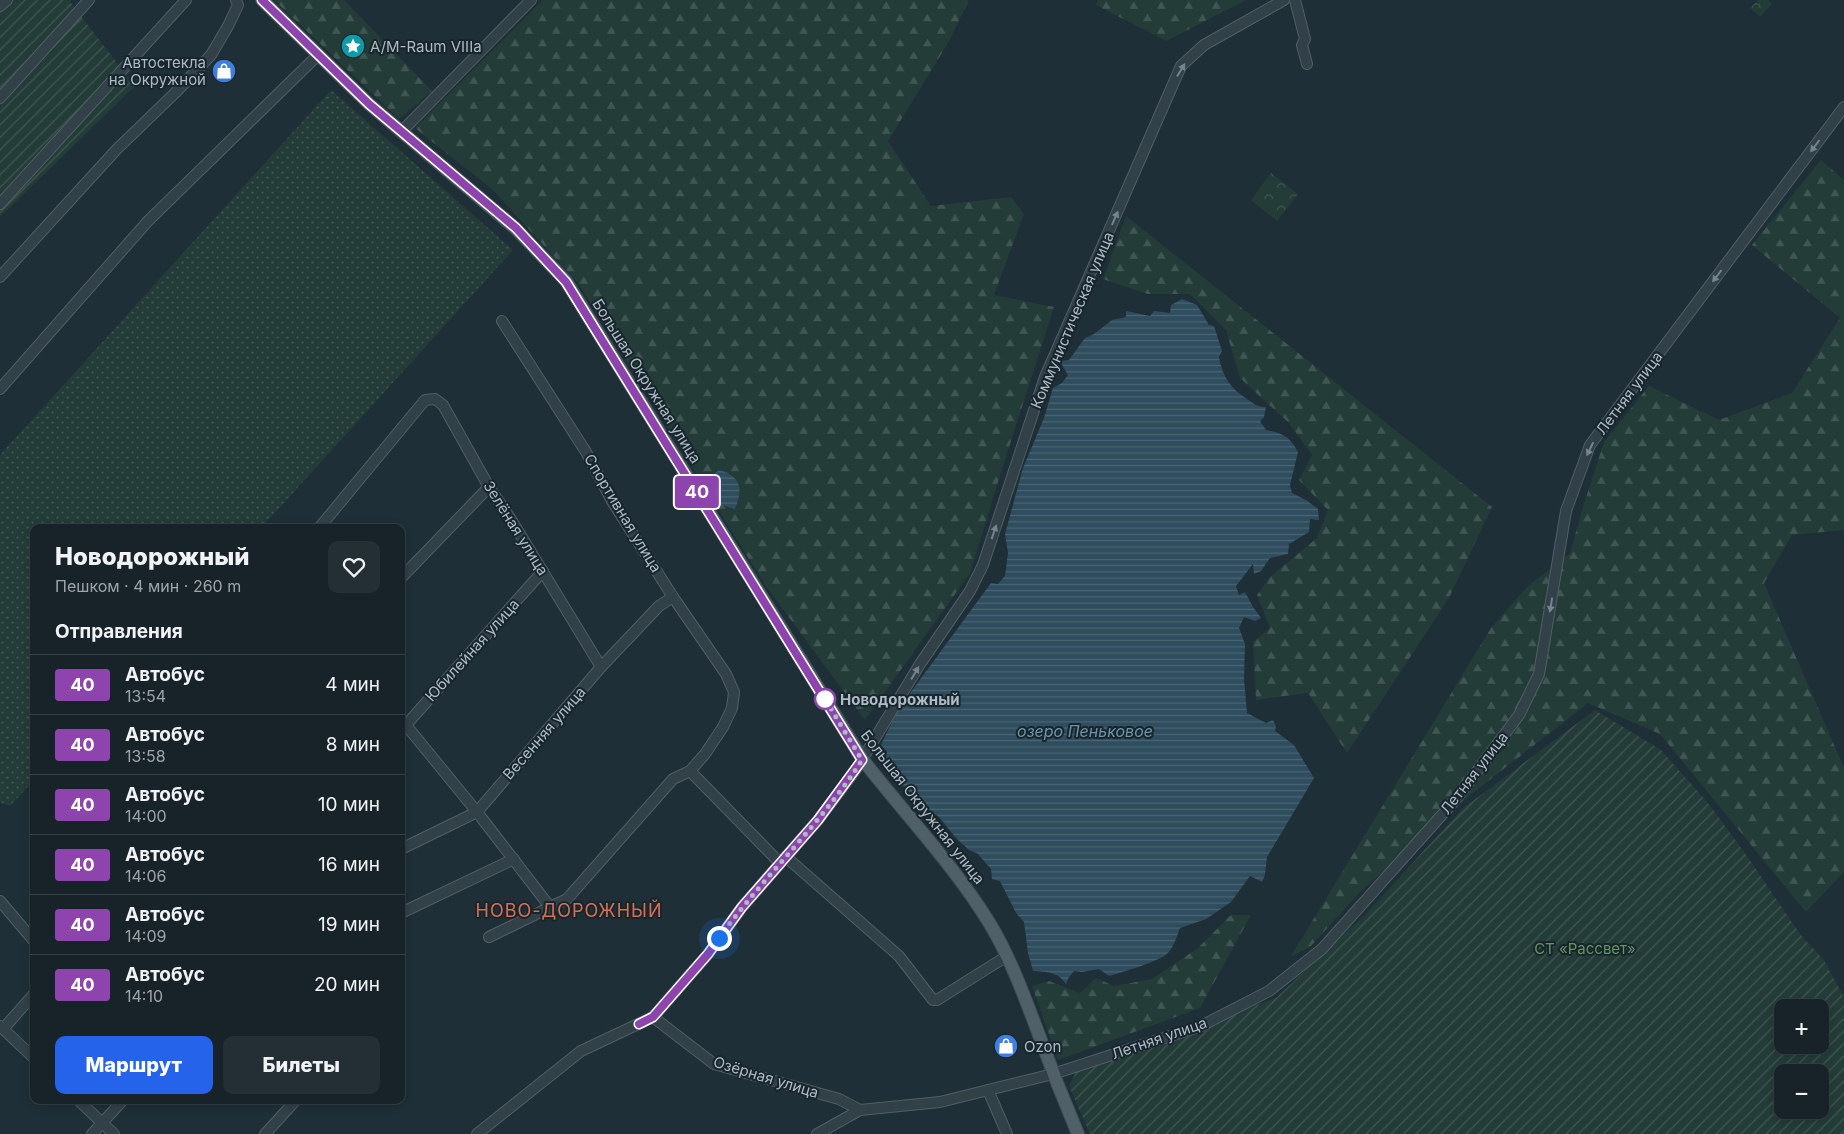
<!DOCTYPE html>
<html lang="ru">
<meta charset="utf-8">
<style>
body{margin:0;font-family:Inter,sans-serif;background:#242f35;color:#f1f3f6;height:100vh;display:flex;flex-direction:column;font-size:19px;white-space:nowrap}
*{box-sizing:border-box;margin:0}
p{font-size:16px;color:#9ea4a8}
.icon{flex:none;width:28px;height:28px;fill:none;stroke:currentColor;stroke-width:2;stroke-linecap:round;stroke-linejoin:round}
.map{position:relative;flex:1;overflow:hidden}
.sheet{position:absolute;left:30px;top:524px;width:375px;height:580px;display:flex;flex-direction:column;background:#172329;border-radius:10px;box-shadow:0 2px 8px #0003,0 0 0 1px #364046}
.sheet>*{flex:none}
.badge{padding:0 10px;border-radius:4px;font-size:18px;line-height:32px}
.buttons{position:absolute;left:1774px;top:999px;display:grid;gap:10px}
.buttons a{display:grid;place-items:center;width:55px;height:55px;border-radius:10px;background:#172329;box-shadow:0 2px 8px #0003,0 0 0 1px #364046;font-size:25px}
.you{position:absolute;width:25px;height:25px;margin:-12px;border:4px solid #fff;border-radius:50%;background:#1a73e8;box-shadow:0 0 0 8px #1a73e833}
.map>.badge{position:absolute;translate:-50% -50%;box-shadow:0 0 0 2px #fff}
h2{padding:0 25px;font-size:19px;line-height:45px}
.round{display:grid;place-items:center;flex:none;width:52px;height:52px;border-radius:10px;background:#242f35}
.overview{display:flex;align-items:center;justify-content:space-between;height:85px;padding:0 25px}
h1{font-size:24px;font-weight:800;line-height:38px}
.button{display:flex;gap:10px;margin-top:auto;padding:10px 25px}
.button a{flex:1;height:58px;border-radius:10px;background:#2563eb;color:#fff;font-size:20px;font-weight:800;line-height:58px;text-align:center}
.button a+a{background:#242f35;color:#f1f3f6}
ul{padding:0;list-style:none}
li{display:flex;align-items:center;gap:15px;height:60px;padding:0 25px;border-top:1px solid #364046}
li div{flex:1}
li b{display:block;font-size:19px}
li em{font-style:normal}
li .badge{min-width:55px;font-weight:700;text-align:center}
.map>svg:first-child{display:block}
.grass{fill:url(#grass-dots)}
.forest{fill:url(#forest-firs)}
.park{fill:url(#park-crowns)}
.garden{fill:url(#garden-furrows);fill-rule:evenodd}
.water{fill:url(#water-rules)}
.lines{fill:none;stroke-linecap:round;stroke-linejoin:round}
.minor-casing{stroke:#505e66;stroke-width:12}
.major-casing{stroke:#3f4c54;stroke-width:14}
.minor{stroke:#324048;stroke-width:10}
.major{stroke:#506068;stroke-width:12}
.oneway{fill:#75848d}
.line-casing{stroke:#fff;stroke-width:11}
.line{stroke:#8e44ad;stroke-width:8}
.walk{stroke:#acbbc5;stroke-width:5;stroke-dasharray:0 9}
.stop-dot{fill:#fff;stroke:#8e44ad;stroke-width:2.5}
.labels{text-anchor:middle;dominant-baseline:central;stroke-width:4;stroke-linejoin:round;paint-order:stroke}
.poi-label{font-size:15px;fill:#acbbc5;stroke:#18252c;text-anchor:start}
.street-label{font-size:15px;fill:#acbbc5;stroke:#18252c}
.stop-label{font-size:15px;font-weight:bold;fill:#acbbc5;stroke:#18252c;text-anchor:start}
.park-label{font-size:15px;fill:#639663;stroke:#18252c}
.water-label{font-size:16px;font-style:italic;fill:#6b95aa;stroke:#18252c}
.quarter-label{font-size:18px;letter-spacing:1px;fill:#d86f54;stroke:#18252c}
</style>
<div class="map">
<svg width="1844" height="1134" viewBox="0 0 1844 1134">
<defs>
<pattern id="grass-dots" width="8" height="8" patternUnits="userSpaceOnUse" patternTransform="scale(1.25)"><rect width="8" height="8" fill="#233c38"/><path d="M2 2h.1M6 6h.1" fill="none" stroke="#405653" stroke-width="1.8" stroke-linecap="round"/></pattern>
<pattern id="forest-firs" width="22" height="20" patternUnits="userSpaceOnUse" patternTransform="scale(1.25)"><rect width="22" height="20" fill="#233c38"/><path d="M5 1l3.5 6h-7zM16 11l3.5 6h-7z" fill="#405653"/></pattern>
<pattern id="park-crowns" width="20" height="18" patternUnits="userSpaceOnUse" patternTransform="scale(1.25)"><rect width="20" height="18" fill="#233c38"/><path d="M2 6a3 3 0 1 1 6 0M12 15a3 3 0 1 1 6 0" fill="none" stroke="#405653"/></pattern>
<pattern id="garden-furrows" width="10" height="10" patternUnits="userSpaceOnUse" patternTransform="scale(1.25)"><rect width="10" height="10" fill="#233c38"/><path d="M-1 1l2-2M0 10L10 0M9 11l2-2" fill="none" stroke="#405653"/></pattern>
<pattern id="water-rules" width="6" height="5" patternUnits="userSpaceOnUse" patternTransform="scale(1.25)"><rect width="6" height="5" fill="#2f4d5e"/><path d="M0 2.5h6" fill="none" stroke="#4a6574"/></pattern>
</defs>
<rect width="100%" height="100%" fill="#1f2f37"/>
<polygon class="grass" points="331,90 513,250 262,527 34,528 34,780 10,806 0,802 0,455"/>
<g class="forest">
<polygon points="274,0 344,0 432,91 399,119"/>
<polygon points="543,0 969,0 948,43 888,141 931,206 1011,197 1024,214 994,295 1054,307 1003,466 970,573 865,720 765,585 578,283 493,190 415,128"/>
<polygon points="1098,0 1246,0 1166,41 1096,5"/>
<polygon points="1821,160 1844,180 1844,530 1792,535 1764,583 1844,768 1844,872 1806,912 1660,734 1588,703 1465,799 1360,892 1310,947 1291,956 1491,628 1527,587 1570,553 1583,507 1604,442 1649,386 1719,420 1792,393 1840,318 1752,245"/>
<polygon points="1126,216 1492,507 1449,598 1347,753 1308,693 1256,700 1253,642 1270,628 1257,595 1270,577 1317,538 1328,510 1299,480 1312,455 1289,423 1240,378 1226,330 1190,294 1148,294 1103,279"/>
<polygon points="1231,915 1251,915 1200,1008 1058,1060 1032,986 1049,981 1080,993 1096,978 1114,986 1152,979 1198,948"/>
</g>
<g class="park">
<polygon points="1758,0 1768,0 1772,4 1760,17 1750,8"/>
<polygon points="1271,173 1298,194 1277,221 1251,200"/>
</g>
<g class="garden">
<polygon points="0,0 71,0 70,2 135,86 0,217"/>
<path d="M 1595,710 L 1661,750 L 1709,804 L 1747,856 L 1800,934 L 1823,959 L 1844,997 L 1844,1134 L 1090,1134 L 1069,1086 L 1079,1066 L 1276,998 L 1368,912 L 1462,809 ZM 1782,1008 L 1820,1008 L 1820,1045 L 1782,1045 ZM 1782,1072 L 1820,1072 L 1820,1110 L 1782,1110 Z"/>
</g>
<g class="water">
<path d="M 1182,299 L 1197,305 L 1209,325 L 1214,326 L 1222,351 L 1219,357 C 1222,376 1231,389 1247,399 C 1254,404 1257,407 1266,407 L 1264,417 L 1260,421 L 1266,430 C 1283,433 1290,437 1298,452 L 1290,485 L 1292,493 L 1306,500 L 1318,509 L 1319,520 L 1310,519 L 1309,532 L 1289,544 L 1288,554 L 1270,558 L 1261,571 L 1254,574 L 1253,564 L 1236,586 L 1239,595 L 1245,592 L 1253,607 L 1261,618 L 1255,621 L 1244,617 L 1239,628 L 1245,644 L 1244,678 L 1247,713 L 1266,723 L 1273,720 L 1276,726 L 1275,731 L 1294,745 L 1314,778 L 1267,857 L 1265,875 L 1262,882 L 1250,876 L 1231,902 L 1206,919 L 1180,928 C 1177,936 1174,946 1168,953 C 1159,962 1122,972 1109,976 L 1099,969 L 1082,972 L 1074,971 L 1069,977 L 1066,984 C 1058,972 1048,972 1033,971 L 1028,953 L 1024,922 L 1016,913 L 1000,881 L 992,879 L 991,869 L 978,854 L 969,850 L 956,838 L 939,817 L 924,807 L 883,766 L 887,752 L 881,745 L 897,711 L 991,583 L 998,584 L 1005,576 L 1008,553 L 1005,534 L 1023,468 L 1044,418 L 1053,388 L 1062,383 L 1068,375 L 1060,361 L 1069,360 L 1085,338 L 1094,334 L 1112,320 L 1126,317 L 1126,311 L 1150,316 L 1154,311 L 1170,313 L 1171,305 Z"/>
<path d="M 719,470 C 742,476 743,490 735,509 C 725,507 719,503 713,494 L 708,493 L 710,483 L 709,478 Z"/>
</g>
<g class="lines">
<g class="minor-casing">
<g id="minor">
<polyline points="1295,0 1305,39 1302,45 1307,64"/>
<polyline points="0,6 7,0"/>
<polyline points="0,98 89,0"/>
<polyline points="401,132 531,0"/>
<polyline points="0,204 186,0"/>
<polyline points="0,277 117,149 175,93 211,55 228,26 238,5 236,0"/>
<polyline points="0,389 148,221 317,56"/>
<polyline points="319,528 425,400 435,399 443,405 489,487 512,521 601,667"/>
<polyline points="401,578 489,487"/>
<polyline points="401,719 477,812 550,907"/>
<polyline points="401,728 406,725 543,571"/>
<polyline points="690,771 780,863"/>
<polyline points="401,849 477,812 601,667 659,606 673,597"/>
<polyline points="786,857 899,956 933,1000 937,1000 1007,956"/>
<polyline points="0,901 34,941"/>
<polyline points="401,913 514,859"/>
<polyline points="489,937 567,899 673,779 690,771 705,754 723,727 732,708 734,692 726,674 673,597 612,501 586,452 502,321"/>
<polyline points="653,1017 714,1064 839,1099 860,1110"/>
<polyline points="0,1026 34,1058"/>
<polyline points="3,1029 34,994"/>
<polyline points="988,1090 1007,1134"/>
<polyline points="78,1100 114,1134"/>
<polyline points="92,1134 123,1100"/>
<polyline points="265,1134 296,1100"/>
<polyline points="477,1134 581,1051 653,1017 708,954 742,907 818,820 857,768 920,664 970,591 983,565 1045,377 1181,66 1204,45 1284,0"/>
<polyline points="817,1134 860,1110 940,1102 1053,1074 1201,1026 1269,991 1322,949 1457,798 1519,715 1539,674 1566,511 1590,445 1844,107"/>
</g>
</g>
<g class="major-casing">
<path id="major" d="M 262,0 L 369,104 L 515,228 L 566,281 L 863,760 C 905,814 954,865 990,924 C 1011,959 1025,998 1039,1035 C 1051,1068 1064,1101 1078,1134"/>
</g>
<use href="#minor" class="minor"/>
<use href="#major" class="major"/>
</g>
<defs><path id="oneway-solid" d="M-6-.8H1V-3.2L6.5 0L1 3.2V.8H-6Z" transform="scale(1.25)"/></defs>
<g class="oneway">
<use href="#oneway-solid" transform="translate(1181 70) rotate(-58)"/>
<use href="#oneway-solid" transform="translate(1815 146) rotate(127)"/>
<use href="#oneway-solid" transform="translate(1115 218) rotate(-66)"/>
<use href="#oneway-solid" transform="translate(1717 276) rotate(127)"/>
<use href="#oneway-solid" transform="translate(1590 449) rotate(116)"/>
<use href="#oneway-solid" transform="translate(994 532) rotate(-72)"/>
<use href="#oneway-solid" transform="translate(1551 605) rotate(99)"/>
<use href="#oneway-solid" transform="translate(915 673) rotate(-59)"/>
</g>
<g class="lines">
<g class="line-casing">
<polyline id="line" points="262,0 369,104 516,228 566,282 862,760 818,820 742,907 708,954 653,1017 639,1024"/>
</g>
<use href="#line" class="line"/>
<path class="walk" d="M 719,938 C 764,876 821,824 862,760 L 825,699"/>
</g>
<defs>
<g id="sight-disc" transform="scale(1.25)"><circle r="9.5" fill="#0f9aa8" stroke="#18252c"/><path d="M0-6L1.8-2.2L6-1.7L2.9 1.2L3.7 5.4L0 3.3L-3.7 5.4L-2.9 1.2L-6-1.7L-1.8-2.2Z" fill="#fff"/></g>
<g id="shop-disc" transform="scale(1.25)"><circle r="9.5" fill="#3f7fe0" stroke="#18252c"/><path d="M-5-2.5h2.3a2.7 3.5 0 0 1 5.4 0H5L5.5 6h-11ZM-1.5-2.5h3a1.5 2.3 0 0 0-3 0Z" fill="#fff"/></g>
</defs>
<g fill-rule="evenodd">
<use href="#sight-disc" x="353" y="46"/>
<use href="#shop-disc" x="224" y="71"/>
<use href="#shop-disc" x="1006" y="1046"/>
</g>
<circle class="stop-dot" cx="825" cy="699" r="10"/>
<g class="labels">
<g class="poi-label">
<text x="370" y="46">A/M-Raum VIIIa</text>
<text x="206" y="62" text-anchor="end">Автостекла<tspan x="206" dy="17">на Окружной</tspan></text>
<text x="1024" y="1046">Ozon</text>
</g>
<g class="street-label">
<text transform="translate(1072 320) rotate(-67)">Коммунистическая улица</text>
<text transform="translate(647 381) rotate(58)">Большая Окружная улица</text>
<text transform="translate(1629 393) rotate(-53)">Летняя улица</text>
<text transform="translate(623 513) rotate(59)">Спортивная улица</text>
<text transform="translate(516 528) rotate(58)">Зелёная улица</text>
<text transform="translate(472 650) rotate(-48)">Юбилейная улица</text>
<text transform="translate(544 733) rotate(-49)">Весенняя улица</text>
<text transform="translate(1474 773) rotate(-52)">Летняя улица</text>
<text transform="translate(923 807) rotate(52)">Большая Окружная улица</text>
<text transform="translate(1159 1038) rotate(-19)">Летняя улица</text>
<text transform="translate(766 1077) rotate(17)">Озёрная улица</text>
</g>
<g class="stop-label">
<text x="840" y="699">Новодорожный</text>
</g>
<g class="park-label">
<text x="1585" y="948">СТ «Рассвет»</text>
</g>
<g class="water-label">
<text x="1085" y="731">озеро Пеньковое</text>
</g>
<g class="quarter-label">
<text x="569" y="910">НОВО-ДОРОЖНЫЙ</text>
</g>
</g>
</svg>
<div class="buttons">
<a>+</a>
<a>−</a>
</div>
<div class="you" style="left:719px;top:938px"></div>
<b class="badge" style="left:697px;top:492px;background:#8e44ad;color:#fff">40</b>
<section class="sheet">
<div class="overview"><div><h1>Новодорожный</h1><p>Пешком · 4 мин · 260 m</p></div><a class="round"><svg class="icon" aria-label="heart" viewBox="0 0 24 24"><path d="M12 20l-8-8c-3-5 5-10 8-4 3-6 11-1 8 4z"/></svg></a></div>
<h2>Отправления</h2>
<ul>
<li><span class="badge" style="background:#8e44ad;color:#fff">40</span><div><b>Автобус</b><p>13:54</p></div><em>4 мин</em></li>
<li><span class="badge" style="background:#8e44ad;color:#fff">40</span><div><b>Автобус</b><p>13:58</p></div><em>8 мин</em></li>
<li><span class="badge" style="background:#8e44ad;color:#fff">40</span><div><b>Автобус</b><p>14:00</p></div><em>10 мин</em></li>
<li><span class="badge" style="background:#8e44ad;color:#fff">40</span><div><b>Автобус</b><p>14:06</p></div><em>16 мин</em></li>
<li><span class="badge" style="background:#8e44ad;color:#fff">40</span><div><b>Автобус</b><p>14:09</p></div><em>19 мин</em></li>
<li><span class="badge" style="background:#8e44ad;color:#fff">40</span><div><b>Автобус</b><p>14:10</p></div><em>20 мин</em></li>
</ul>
<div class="button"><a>Маршрут</a><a>Билеты</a></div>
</section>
</div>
